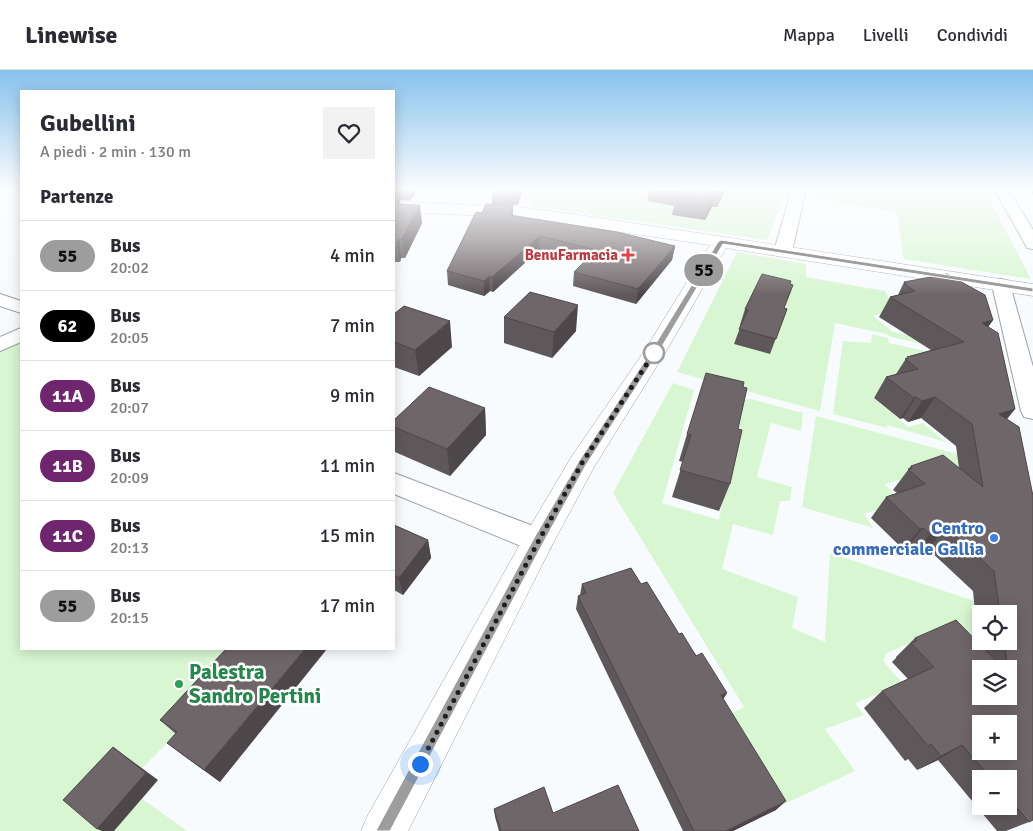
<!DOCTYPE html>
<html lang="it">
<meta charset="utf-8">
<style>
body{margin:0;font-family:Signika,sans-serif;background:#f2f2f3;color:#2b2b33;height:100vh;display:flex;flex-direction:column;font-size:19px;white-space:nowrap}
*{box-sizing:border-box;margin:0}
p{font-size:16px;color:#7c7c81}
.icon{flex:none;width:28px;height:28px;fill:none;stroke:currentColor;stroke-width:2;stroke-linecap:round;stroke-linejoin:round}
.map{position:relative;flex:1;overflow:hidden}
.details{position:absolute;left:20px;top:20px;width:375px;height:560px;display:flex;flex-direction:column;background:#fff;border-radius:0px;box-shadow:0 2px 12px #0003}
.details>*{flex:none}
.badge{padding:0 10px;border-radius:16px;font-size:18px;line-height:32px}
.fabs{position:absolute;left:972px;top:535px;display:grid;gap:10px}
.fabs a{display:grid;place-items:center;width:45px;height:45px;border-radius:0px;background:#fff;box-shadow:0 2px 12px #0003;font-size:25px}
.you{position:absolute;width:25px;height:25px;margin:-12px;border:4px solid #fff;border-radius:50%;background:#1a73e8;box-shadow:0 0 0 8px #1a73e833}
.map>.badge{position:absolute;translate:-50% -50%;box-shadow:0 0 0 2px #fff}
h2{padding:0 20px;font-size:19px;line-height:45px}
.round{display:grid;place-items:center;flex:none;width:52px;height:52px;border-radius:0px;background:#f2f2f3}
.overview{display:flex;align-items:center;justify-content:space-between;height:85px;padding:0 20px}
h1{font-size:24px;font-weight:700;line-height:38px}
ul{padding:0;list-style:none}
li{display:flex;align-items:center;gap:15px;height:70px;padding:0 20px;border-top:1px solid #e1e1e2}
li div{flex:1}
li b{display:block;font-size:19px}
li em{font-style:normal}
li .badge{min-width:55px;font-weight:700;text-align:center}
header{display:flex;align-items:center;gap:30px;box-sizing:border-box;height:70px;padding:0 25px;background:#fff;border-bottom:1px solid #e1e1e2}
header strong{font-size:24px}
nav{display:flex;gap:28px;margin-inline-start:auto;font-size:18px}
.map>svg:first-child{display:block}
.green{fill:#d8f6d2}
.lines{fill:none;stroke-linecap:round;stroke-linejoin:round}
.street-casing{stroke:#9ba2a9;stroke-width:2}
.secondary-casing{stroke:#9ba2a9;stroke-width:1}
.street{fill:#fff;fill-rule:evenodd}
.secondary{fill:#fff;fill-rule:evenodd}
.wall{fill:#5f585a;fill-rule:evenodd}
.shaded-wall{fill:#4e474a}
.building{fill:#6f6669;stroke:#4e474a;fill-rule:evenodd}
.line{fill:#9d9d9d;stroke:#fff}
.walk{stroke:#1d2023;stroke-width:5;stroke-dasharray:0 9}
.health-dot{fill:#e0444e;stroke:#fff;stroke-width:2}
.stop-dot{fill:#fff;stroke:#9d9d9d;stroke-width:2.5}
.shop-dot{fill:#3f7fe0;stroke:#fff;stroke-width:2}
.leisure-dot{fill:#2e9e5b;stroke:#fff;stroke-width:2}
.labels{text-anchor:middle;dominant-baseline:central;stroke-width:5;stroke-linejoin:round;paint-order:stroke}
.far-health-label{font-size:15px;font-weight:bold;fill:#be3a42;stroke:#fff;text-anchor:end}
.shop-label{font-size:18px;font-weight:bold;fill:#366cbe;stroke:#fff;text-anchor:end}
.near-leisure-label{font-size:21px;font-weight:bold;fill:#27864d;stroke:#fff;text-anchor:start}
</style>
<header>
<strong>Linewise</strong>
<nav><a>Mappa</a><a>Livelli</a><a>Condividi</a></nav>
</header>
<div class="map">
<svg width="1033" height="761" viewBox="0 0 1033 761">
<rect width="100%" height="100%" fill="#f8fbfe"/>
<g class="green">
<polygon points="560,119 787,119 767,170 533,136 532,123 559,123"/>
<polygon points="815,119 984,119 1031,209 904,189 897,142 813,128"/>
<polygon points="737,182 806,194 806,207 885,221 895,239 873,246 893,262 922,268 936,277 891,267 886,264 835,253 820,341 677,302"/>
<polygon points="872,264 888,268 889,273 974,292 922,298 885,307 898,319 872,327 908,357 923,353 946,372 887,355 887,358 833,344 843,271 871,273"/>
<polygon points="21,269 21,579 252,579 176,664 142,698 158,710 142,729 187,761 0,761 0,281"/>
<polygon points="673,313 694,320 662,433 719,450 742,344 737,330 751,329 803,343 801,361 771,353 757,407 792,417 790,431 780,431 773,465 733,454 722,499 798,527 792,558 825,572 830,483 1004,541 1005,544 981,544 981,571 1009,571 1009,563 1032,670 992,626 1009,626 1009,599 981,599 981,615 933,563 887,583 883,591 903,614 855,633 864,645 825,659 855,701 782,735 730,644 744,637 613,423"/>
<polygon points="816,346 987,392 990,411 928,402 885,414 900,432 864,444 873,458 802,437"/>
</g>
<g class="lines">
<g class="street-casing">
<g id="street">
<polygon points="792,119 806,119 792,181 789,185 783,186 777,185 774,181"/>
<polygon points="994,119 1008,119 1033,160 1033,179 1027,178 1025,174"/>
<polygon points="1001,209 1008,211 1010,215 1033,297 1033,349 1024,347 1021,341 992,215 994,211"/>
<polygon points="0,224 21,231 21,243 0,236"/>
<polygon points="21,258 21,272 0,281 0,267"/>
<polygon points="394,403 549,462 553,471 549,480 538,483 394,424"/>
</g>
</g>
<g class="secondary-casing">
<g id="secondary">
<polygon points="0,119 21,119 21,123 3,122"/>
<polygon points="394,132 517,137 566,143 1033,214 1033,226 726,178 665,283 594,397 550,479 408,761 361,761 368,745 527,462 572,386 643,283 710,175 517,147 394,142"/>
</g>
</g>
<use href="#street" class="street"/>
<use href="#secondary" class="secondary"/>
</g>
<g class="wall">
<polygon points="394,119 418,119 410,131 400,130 400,134 422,153 405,188 401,188 400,192 394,192"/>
<polygon points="495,119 523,119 518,135 492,134 492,127"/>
<polygon points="649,119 726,119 717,137 712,137 705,150 672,145 674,136 647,131"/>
<polygon points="1028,119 1033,119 1033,125"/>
<polygon points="513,146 675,176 672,190 636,234 573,216 574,202 584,192 539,180 493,222 490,221 484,226 448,215 447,201"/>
<path d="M 904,212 L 993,250 L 988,257 L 1015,339 L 1007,349 L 1029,752 L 1006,761 L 997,761 L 938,690 L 917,700 L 908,689 L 905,691 L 864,638 L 882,621 L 908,609 L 892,592 L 896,588 L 896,587 L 915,568 L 978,573 L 973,521 L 928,479 L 913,485 L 906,478 L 903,479 L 871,448 L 886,427 L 897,423 L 893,420 L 911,396 L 959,398 L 956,376 L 921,348 L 908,352 L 903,348 L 900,349 L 874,328 L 886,307 L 896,304 L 907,287 L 931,280 L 879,247 L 890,227 L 898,225 ZM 981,544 L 1009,544 L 1009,571 L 981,571 ZM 981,599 L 1009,599 L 1009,626 ZM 981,709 L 1009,709 L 1009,736 L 981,736 Z"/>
<polygon points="784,238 787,239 770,284 734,274 741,255 740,255 745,239"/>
<polygon points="394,244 452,277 419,306 394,297"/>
<polygon points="504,247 576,261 552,288 504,273"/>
<polygon points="485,338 486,365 450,406 395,382 394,377 394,350"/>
<polygon points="738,359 730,414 719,441 672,427 683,392 679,391 687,364"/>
<polygon points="394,455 428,470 431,488 403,525 394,520"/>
<polygon points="582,514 641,514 679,564 727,623 723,629 776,740 733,761 683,761 576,539 578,526 580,525"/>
<polygon points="226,579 220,712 184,686 167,673 176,664 160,650"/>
<polygon points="494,739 553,743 639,761 499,761 495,747"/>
</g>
<g class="shaded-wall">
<polygon points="409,119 418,119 410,131"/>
<polygon points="521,119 523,119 518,135 518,128"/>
<polygon points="715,119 717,119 712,137 705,150 710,128"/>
<polygon points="722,119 726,119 717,137"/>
<polygon points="399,127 402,144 395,134"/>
<polygon points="420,135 422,153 405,188 402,169"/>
<polygon points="513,135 513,149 510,145"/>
<polygon points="540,166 539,180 493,222 492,207"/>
<polygon points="399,169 401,188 400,192 397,173"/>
<polygon points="675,176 672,190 636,234 638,219"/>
<polygon points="490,206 490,221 484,226 484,211"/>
<polygon points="578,235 576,261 552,288 554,262"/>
<polygon points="993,250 979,270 982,253"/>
<polygon points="450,251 452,277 419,306 415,280"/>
<polygon points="916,327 903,348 900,349 914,328"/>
<polygon points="935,327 921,348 908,352 922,331"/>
<polygon points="485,338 486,365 450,406 447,379"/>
<polygon points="1015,339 998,360 999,344"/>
<polygon points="923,458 906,478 903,479 920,459"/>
<polygon points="946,458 928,479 913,485 930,464"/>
<polygon points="428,470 431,488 403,525 399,508"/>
<polygon points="305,579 327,579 220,712 204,700"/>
<polygon points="727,623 720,634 721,625"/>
<polygon points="962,675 938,690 917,700 941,686"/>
<polygon points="113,677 158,710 114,761 102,761 97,759"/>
<polygon points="786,731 776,740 733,761 726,761"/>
</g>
<g class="building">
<polygon points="495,119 521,119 518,128 492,127"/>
<polygon points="679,119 715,119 710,128 677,122"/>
<polygon points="394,126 399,127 395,134 420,135 402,169 399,169 397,173 394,173"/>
<polygon points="486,134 513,135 510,145 617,162 675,176 638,219 574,202 596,180 540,166 492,207 490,206 484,211 447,201 476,142 482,143"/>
<polygon points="762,204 791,211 790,214 793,215 784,238 787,239 776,269 739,259 748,240 745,239"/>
<path d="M 947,204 L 985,225 L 993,250 L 982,253 L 998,263 L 1015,339 L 999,344 L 1019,357 L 1033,426 L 1033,750 L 1029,752 L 1009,728 L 1009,709 L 992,709 L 962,675 L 941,686 L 931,674 L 928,676 L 882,621 L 934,597 L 911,573 L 917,571 L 915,568 L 956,550 L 1004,599 L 981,599 L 981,626 L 1009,626 L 1009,599 L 1008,599 L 1004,571 L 1009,571 L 1009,544 L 1000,544 L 994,501 L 946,458 L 930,464 L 923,458 L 920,459 L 886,427 L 925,414 L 908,399 L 912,398 L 911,396 L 943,385 L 983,417 L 972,354 L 935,327 L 922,331 L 916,327 L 914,328 L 886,307 L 918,299 L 905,289 L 908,288 L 907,287 L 964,272 L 890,227 L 915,221 L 904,214 L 907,214 L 904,212 ZM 981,654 L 1009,654 L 1009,681 L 981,681 Z"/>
<polygon points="530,222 578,235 554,262 504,247"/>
<polygon points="404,236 450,251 415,280 394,272 394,244"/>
<polygon points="706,303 744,312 743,317 747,318 738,359 742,360 730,414 680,400 691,365 687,364"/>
<polygon points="429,317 485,338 447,379 394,357 394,350"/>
<polygon points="394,455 428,470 399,508 394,505"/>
<polygon points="631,498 641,514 647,512 679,564 682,563 696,586 702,583 727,623 721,625 786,731 726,761 694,761 578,526 586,523 582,514"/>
<polygon points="226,579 305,579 204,700 167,673 177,662 160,650"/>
<polygon points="113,677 146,703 97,759 63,730"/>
<polygon points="618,715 639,761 501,761 494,739 544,717 553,743"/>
</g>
<linearGradient id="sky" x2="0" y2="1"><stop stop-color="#87c1ec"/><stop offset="0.53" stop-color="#fcfdff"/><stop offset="1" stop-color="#fcfdff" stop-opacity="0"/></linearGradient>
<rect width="1033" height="225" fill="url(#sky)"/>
<polygon class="line" points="721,170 1033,218 1033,222 723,174 658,283 586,395 542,475 390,761 376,761 379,755 534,468 579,391 650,283 718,172"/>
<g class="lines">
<polyline class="walk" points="420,694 538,472 582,393 654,283"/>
</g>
<path class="health-dot" d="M625.5 177.5h5v5h5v5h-5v5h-5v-5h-5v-5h5z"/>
<circle class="stop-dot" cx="654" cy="283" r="10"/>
<circle class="shop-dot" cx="994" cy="468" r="5"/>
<circle class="leisure-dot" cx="179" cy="614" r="5"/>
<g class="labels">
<g class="far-health-label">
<text x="618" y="185">BenuFarmacia</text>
</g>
<g class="shop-label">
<text x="984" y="458">Centro<tspan x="984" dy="21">commerciale Gallia</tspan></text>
</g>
<g class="near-leisure-label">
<text x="189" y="602">Palestra<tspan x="189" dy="24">Sandro Pertini</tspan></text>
</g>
</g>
</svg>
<div class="fabs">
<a><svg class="icon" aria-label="locate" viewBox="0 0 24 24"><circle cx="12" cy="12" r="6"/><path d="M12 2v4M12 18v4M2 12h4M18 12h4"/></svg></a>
<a><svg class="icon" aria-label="layers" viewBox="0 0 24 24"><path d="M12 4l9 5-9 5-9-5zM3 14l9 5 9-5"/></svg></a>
<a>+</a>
<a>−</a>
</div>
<div class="you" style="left:420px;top:694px"></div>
<b class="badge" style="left:704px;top:200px;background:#9d9d9d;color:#111">55</b>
<section class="details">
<div class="overview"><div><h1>Gubellini</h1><p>A piedi · 2 min · 130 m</p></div><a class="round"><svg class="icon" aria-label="heart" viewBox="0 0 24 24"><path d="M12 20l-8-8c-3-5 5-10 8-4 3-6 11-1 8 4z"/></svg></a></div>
<h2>Partenze</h2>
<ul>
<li><span class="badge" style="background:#9d9d9d;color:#111">55</span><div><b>Bus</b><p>20:02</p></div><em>4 min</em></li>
<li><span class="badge" style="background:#000;color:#fff">62</span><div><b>Bus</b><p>20:05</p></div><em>7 min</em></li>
<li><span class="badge" style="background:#70266f;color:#fff">11A</span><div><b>Bus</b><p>20:07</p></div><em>9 min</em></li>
<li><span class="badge" style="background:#70266f;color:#fff">11B</span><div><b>Bus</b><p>20:09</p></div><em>11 min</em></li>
<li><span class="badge" style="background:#70266f;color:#fff">11C</span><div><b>Bus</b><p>20:13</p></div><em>15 min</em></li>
<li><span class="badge" style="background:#9d9d9d;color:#111">55</span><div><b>Bus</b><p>20:15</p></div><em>17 min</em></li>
</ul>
</section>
</div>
